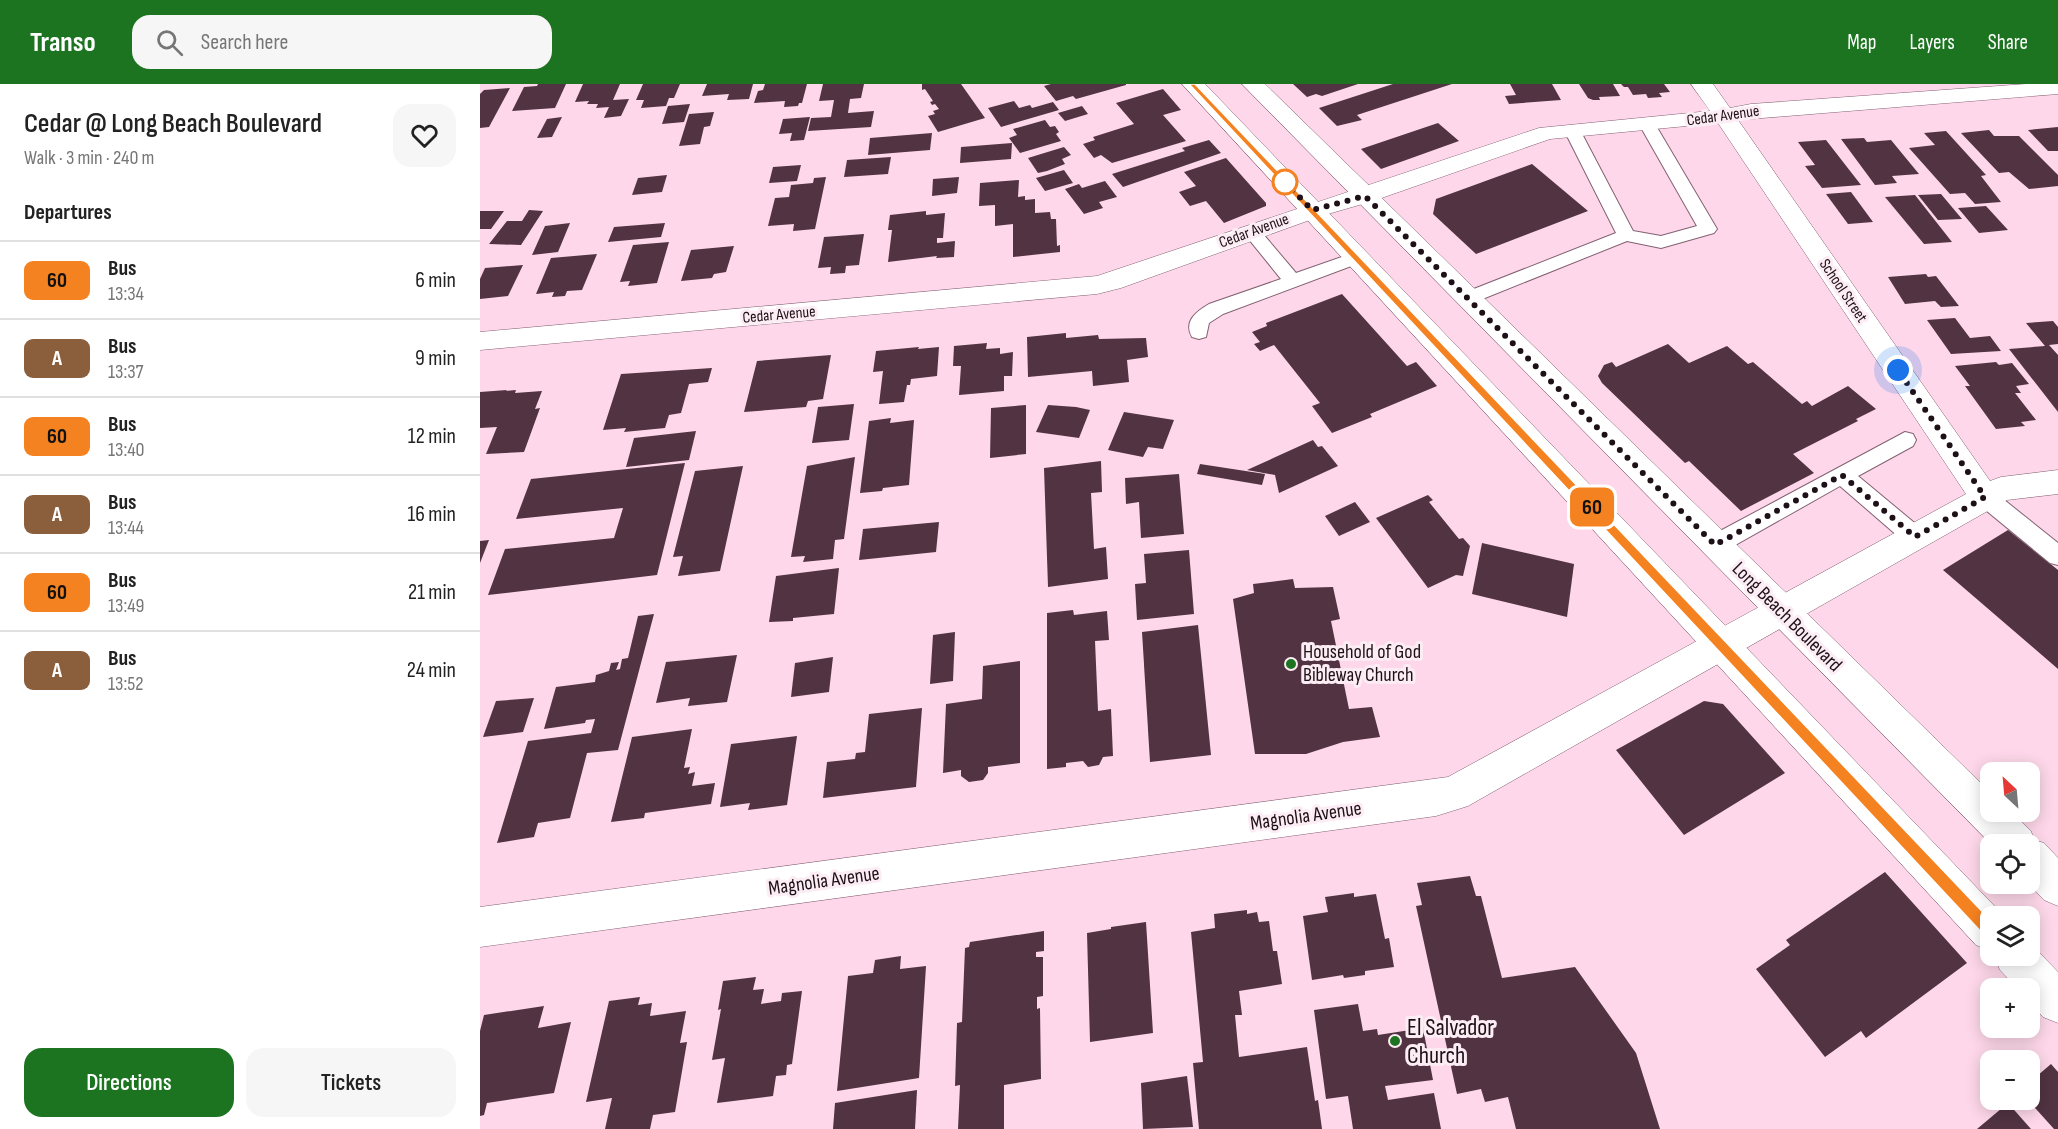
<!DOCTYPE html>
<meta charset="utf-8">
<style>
body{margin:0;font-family:"Sofia Sans Condensed",sans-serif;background:#f6f6f6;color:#222;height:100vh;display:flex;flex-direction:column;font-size:22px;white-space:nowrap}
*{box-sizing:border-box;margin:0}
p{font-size:20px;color:#767676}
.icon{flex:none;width:33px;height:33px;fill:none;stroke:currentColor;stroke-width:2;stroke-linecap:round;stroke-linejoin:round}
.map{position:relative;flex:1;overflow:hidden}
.sheet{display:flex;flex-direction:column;background:#fff;width:480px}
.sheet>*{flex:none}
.badge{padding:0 12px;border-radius:9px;font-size:21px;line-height:39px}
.needle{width:39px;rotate:334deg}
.buttons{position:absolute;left:1500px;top:678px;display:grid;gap:12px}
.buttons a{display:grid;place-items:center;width:60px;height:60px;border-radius:12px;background:#fff;box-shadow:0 3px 15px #0003;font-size:30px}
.you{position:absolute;width:30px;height:30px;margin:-15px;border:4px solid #fff;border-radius:50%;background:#1a73e8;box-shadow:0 0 0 9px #1a73e833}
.map>.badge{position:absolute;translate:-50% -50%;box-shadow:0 0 0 3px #fff}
h2{padding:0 24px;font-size:22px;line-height:54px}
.round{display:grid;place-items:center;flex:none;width:63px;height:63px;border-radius:18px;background:#f6f6f6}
.summary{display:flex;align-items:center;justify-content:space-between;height:102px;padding:0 24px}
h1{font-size:28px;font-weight:600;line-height:45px}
.cta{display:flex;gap:12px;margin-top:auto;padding:12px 24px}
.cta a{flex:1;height:69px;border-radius:18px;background:#1c7420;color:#fff;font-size:24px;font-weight:600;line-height:69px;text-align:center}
.cta a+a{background:#f6f6f6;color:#222}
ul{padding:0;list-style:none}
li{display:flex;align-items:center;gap:18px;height:78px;padding:0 24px;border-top:2px solid #e0e0e0}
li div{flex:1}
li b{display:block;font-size:22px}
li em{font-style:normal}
li .badge{min-width:66px;font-weight:700;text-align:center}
header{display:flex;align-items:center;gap:36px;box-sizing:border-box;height:84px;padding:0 30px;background:#1c7420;color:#fff}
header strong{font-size:28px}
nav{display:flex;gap:33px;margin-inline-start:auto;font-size:21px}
.search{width:420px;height:54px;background:#f6f6f6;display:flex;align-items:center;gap:15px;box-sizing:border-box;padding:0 21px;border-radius:18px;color:#767676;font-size:22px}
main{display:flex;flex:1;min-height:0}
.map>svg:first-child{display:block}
.building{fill:#513342}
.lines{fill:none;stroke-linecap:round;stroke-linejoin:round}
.lane-casing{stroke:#836172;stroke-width:2}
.street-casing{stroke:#836172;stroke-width:1}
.primary-casing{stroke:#836172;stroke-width:1}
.lane{fill:#fff;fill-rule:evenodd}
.street{fill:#fff;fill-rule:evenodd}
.primary{fill:#fff;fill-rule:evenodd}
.line{fill:#f58220;stroke:#fff;stroke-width:1.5}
.walk{stroke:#1d1017;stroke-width:6;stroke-dasharray:0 10.8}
.stop-dot{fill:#fff;stroke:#f58220;stroke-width:3}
.poi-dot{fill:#1c7420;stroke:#fcecf4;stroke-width:2}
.labels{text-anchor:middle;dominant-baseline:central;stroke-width:6;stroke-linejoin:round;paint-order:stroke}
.far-street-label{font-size:16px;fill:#1d1017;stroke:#fcecf4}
.street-label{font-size:20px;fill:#1d1017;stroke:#fcecf4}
.poi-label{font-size:20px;fill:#1d1017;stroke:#fcecf4;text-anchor:start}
.near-poi-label{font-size:24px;fill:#1d1017;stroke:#fcecf4;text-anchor:start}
</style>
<header>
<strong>Transo</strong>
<div class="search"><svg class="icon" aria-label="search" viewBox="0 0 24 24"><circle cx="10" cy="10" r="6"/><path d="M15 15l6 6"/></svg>Search here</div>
<nav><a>Map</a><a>Layers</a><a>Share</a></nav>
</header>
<main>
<section class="sheet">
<div class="summary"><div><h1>Cedar @ Long Beach Boulevard</h1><p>Walk · 3 min · 240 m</p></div><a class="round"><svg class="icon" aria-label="heart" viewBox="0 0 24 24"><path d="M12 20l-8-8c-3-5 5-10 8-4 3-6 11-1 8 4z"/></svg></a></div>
<h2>Departures</h2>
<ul>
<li><span class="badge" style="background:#f58220;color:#111">60</span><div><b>Bus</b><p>13:34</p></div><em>6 min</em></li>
<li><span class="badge" style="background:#8b5e3c;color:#fff">A</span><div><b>Bus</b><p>13:37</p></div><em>9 min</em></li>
<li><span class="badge" style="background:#f58220;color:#111">60</span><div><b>Bus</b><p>13:40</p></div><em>12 min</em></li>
<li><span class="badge" style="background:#8b5e3c;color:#fff">A</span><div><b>Bus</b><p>13:44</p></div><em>16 min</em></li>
<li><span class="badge" style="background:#f58220;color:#111">60</span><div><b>Bus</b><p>13:49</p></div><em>21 min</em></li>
<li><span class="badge" style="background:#8b5e3c;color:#fff">A</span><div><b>Bus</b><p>13:52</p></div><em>24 min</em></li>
</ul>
<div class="cta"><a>Directions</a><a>Tickets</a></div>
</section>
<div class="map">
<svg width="1578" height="1045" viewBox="0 0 1578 1045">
<rect width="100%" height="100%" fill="#fed8ea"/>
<g class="building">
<polygon points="58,0 86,0 75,24 32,27 44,3 57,2"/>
<polygon points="103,0 140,0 133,16 149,15 141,32 124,34 129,23 116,24 118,20 107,20 109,17 95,18"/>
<polygon points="163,0 200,0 194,14 189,14 186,22 161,24 164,16 156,16"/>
<polygon points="227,0 273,0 269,15 247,16 249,10 222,12"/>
<polygon points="285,0 327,0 322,19 319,19 318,22 304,23 305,17 274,19 278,7 283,6"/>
<polygon points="343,0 384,0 381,14 370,15 368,29 394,27 391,43 328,47 331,34 351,33 354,16 339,17"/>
<polygon points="442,0 481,0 505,34 458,48 448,32 455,30 453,27 459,25 455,20 452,21 450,18 453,17 445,5 442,6"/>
<polygon points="571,0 646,0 646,1 596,15 593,12 576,17 564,2"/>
<polygon points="813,0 878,0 842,12 836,10 827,13"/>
<polygon points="913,0 972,0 877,31 882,36 857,42 839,24"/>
<polygon points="1030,0 1072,0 1081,16 1029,20 1025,12 1036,11"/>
<polygon points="1099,0 1133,0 1140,12 1119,13 1120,16 1113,16 1108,14"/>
<polygon points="1141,0 1184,0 1190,8 1179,9 1182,13 1168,14 1166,10 1153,11 1148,3 1144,3"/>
<polygon points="30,4 9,43 0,44 0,10 4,6"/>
<polygon points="683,5 701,26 683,31 706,57 632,79 621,71 614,74 603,60 615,56 613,53 654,40 636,19"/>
<polygon points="534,17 539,24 550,21 552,24 573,18 579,26 521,43 508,24"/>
<polygon points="210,20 204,38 182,40 188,22"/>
<polygon points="602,22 608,30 585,37 578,29"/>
<polygon points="234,28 230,42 224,43 220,60 199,62 209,30"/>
<polygon points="82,33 72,53 57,54 67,35"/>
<polygon points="330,33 324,56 310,57 312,49 299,50 303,35"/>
<polygon points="565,36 570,43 575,42 579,48 576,50 581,57 540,69 529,54 537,51 533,45"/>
<polygon points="958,39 979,57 901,85 881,65"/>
<polygon points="1578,43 1578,67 1568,67 1548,46"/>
<polygon points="1509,46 1514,52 1539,52 1578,91 1578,102 1549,105 1529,88 1519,89 1481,49"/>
<polygon points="1466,47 1506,91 1501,92 1521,118 1495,120 1485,109 1470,110 1429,64 1455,61 1444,49"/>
<polygon points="452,49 450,66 388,71 390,54"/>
<polygon points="1384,54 1387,58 1411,56 1439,90 1412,92 1417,99 1395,101 1361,55"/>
<polygon points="729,56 741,69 643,103 632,90 705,67 702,64"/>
<polygon points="1346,56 1381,101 1342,104 1325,82 1335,81 1318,58"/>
<polygon points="532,59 531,75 480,79 481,63"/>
<polygon points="584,63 591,71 582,75 585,80 567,87 558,89 548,74"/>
<polygon points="411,73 408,90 364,93 367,76"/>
<polygon points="746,74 786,119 786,122 744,139 726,117 710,122 699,108 716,102 704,88"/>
<polygon points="1052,80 1108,127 996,170 953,130 956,115"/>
<polygon points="321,81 317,97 289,99 293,83"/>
<polygon points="584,86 593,99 565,107 556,94"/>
<polygon points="187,91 182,108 152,111 158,94"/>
<polygon points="346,93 335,145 313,147 314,140 288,142 295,114 309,113 311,101 333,99 334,94"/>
<polygon points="479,93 477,109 452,112 453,95"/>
<polygon points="539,96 538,113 545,112 545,116 555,115 555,129 570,128 571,135 576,135 577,162 580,161 580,168 533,173 533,140 515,142 515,121 499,122 500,99"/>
<polygon points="625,97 637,113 619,118 623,124 604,130 585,105 599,100 602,104"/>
<polygon points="1371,108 1393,138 1368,140 1346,110"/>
<polygon points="1461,110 1482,135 1458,136 1438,111"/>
<polygon points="1435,111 1472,158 1444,160 1405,113"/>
<polygon points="1506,122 1528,146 1499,149 1478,124"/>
<polygon points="49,126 63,127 41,161 9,160 27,137 42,137"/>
<polygon points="0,127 24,127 11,145 0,145"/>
<polygon points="446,127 446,131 465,129 463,154 457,154 457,159 475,157 474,173 456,174 457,172 408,178 412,146 408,146 410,131"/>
<polygon points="90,139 78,168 52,171 65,142"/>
<polygon points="185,139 181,153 128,158 134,143"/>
<polygon points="384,150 379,181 366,182 365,189 350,190 351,183 338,184 344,153"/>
<polygon points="189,158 177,199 148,202 150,197 140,198 153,161"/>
<polygon points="254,162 246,188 234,190 232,194 201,197 211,166"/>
<polygon points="117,170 102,206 87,207 85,212 72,213 74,208 56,210 71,174"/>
<polygon points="43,181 28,212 0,215 0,195 5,184"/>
<polygon points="1446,190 1448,193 1456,192 1479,222 1461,223 1455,217 1425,220 1408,193"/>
<polygon points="862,210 927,282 936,278 957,302 890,330 892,333 852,349 832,322 840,319 794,261 780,267 774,260 780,258 772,248 787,242 786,239"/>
<polygon points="1475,234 1490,254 1510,252 1521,267 1471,270 1447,236"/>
<polygon points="1573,237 1578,243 1578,260 1569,261 1578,271 1578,328 1529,265 1565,262 1546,239"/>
<polygon points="586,249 586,254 618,251 619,255 666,254 668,273 647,276 649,298 613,302 612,287 548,293 547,253"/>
<polygon points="507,259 506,265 520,264 520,270 533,268 532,292 524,292 524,307 479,311 481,282 473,282 474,262"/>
<polygon points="1188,260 1209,279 1247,262 1268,280 1273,278 1322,320 1327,317 1332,322 1368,302 1396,325 1376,335 1378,337 1313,370 1334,389 1261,427 1209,377 1205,379 1122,299 1118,292 1124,281 1132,278 1136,283"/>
<polygon points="439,263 438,265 459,263 457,292 431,295 430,301 427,301 424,318 399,320 403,287 393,288 396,267"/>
<polygon points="351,271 343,315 328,317 326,323 264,328 277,277"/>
<polygon points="1516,278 1519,281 1532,279 1549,300 1536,302 1541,309 1535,309 1556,336 1541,338 1545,342 1516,345 1485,302 1490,302 1475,282"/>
<polygon points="232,284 228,298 209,300 201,329 189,331 185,344 144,348 146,344 123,346 141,290"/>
<polygon points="27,306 26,307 36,306 35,309 62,307 55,325 60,324 44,368 6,370 17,343 0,344 0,308"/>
<polygon points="374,320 369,356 332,359 338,323"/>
<polygon points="546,321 546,370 510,374 511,324"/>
<polygon points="568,321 596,323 610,326 599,354 556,348"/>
<polygon points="644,328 694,336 683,365 668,363 663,373 628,366"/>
<polygon points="411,334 410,339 434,336 429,401 403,404 402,407 380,409 389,337"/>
<polygon points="216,347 209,376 146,383 154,354"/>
<polygon points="833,356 838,363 842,362 858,382 799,409 795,391 767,386"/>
<polygon points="375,373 364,455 355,456 353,475 323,478 325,472 311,473 327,382"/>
<polygon points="621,377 622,408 611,409 614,465 626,463 628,495 568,503 564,384"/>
<polygon points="205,379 177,491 8,511 25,465 134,454 143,424 36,435 51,395"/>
<polygon points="720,380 785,390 782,401 717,390"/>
<polygon points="263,382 240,487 198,492 203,472 193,473 215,387"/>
<polygon points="699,390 704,450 661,454 659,418 646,420 645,394"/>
<polygon points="948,411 953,416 949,418 979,455 983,454 990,462 983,492 976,491 948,504 896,434"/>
<polygon points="875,418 890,438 859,452 845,432"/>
<polygon points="459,438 456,468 379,476 383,445"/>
<polygon points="1528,446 1578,486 1578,585 1463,486"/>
<polygon points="9,456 0,479 0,457"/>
<polygon points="1002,459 1094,480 1087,533 992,510"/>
<polygon points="709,466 714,530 657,536 655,500 666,499 664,470"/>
<polygon points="359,484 354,530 313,534 313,537 289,538 296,492"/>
<polygon points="813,495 815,504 853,503 860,535 851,537 869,625 892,623 900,653 863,658 826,670 775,670 753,515 774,509 773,500"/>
<polygon points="593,526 594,531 627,527 629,556 615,557 618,627 631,625 633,672 623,673 619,681 608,683 603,677 586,679 586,683 567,685 567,529"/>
<polygon points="174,530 138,666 107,669 90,734 58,739 54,753 17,759 48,657 111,649 115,635 106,636 105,639 64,645 76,603 115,598 116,591 129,587 131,579 139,578 136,586 140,585 142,575 148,574 158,532"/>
<polygon points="718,541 731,671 670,678 662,548"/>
<polygon points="475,548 473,597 450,600 453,551"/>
<polygon points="257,571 247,618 208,622 210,614 176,619 186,578"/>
<polygon points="353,573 349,608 311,613 315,579"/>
<polygon points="540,577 540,679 508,683 508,689 503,696 489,698 481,692 481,686 463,689 466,620 502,615 503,582"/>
<polygon points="54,614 43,648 3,653 16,617"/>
<polygon points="1224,617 1243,620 1305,689 1204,751 1136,666"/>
<polygon points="442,624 436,703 343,714 347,678 375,675 376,669 385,668 389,630"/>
<polygon points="212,645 204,684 210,683 208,690 215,688 212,702 235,699 231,720 165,729 164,734 131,738 152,653"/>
<polygon points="317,652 307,721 268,726 270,719 240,723 251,660"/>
<polygon points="1405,788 1487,879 1386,954 1381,947 1345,973 1276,885 1310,861 1306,856"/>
<polygon points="990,792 996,812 1001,812 1022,894 1095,883 1156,969 1180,1045 1036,1045 1028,1013 1005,1018 1001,1005 977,1010 936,822 942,821 937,799"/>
<polygon points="874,809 874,813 896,810 905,855 909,854 914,883 885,887 885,891 864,894 863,891 832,896 823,832 848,828 845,813"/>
<polygon points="767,826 767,830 777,828 779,838 789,837 793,867 797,867 802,900 759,907 762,931 755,931 759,973 827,963 835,1017 838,1016 842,1045 719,1045 713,979 723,978 711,848 735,844 734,830"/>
<polygon points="666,838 673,949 610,958 607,849 631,845 631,843"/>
<polygon points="564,847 564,867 556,868 556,873 563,873 563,912 557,913 557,925 560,924 561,995 524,1001 524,1045 478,1045 480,1001 475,1002 477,939 482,938 485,864 489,863 490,858"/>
<polygon points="421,872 420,885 446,882 439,994 357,1007 368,892 393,889 395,876"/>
<polygon points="276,893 273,906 284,905 281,920 301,917 302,909 322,907 312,980 307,981 306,991 296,992 293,1012 237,1019 245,974 232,976 241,925 238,926 243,897"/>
<polygon points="160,913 158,921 172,919 170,932 206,927 200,959 207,958 195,1028 173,1031 170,1045 125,1045 132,1014 106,1018 129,917"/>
<polygon points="878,920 883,947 897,945 898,951 943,944 953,996 905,1002 908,1016 954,1009 961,1045 873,1045 868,1012 846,1015 834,926"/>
<polygon points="64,922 58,944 91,938 74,1009 7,1019 4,1031 0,1032 0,947 4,931"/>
<polygon points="1571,980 1578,988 1578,1045 1574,1045 1548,1016 1550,998"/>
<polygon points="707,992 713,1043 663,1045 661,999"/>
<polygon points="437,1006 435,1045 353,1045 355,1019"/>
<polygon points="1528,1019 1551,1045 1497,1045"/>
</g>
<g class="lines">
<g class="lane-casing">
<g id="lane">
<polygon points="1167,35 1175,40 1237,145 1234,149 1181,164 1147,157 995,218 988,220 981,218 979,214 981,210 1136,149 1084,46 1086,43 1098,43 1100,46 1153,147 1181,152 1217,142 1159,40"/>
<path d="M 772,142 L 778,144 L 816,189 L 876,168 L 882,170 L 885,174 L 882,178 L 743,230 L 729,239 L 726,253 L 719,255 L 712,253 C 703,237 717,227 729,220 L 801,195 L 763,148 L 766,144 Z"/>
<polygon points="1425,348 1433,350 1436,356 1433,362 1378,392 1443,446 1446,453 1443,460 1435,462 1427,460 1360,402 1243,468 1235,470 1227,468 1224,461 1227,454"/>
<polygon points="1505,404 1513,407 1578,459 1578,481 1570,479 1497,419 1494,413 1497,407"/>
</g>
</g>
<g class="street-casing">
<polygon id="street" points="1211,0 1233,0 1250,24 1271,20 1546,0 1578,0 1578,10 1258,36 1510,397 1521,393 1578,386 1578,410 1527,416 988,722 956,732 0,863 0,823 968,693 1486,410 1238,39 1070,55 893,117 841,132 641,204 617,210 0,266 0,248 617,192 1059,44 1230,27"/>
</g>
<g class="primary-casing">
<g id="primary">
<polygon points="702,0 725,0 1524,832 1510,832 1510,867 1496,861"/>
<polygon points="762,0 785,0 1510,708 1510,728 1531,728 1551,747 1554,756 1564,759 1578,774 1578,822 1564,816 1549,800 1550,760 1511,760"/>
<polygon points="1550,859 1578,888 1578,939 1563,933 1550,918 1550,904 1537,904 1520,886 1514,872 1550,872"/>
</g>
</g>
<use href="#lane" class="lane"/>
<use href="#street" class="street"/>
<use href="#primary" class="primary"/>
</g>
<polygon class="line" points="709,0 715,0 1516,842 1518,847 1516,852 1510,854 1505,852"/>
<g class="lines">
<polyline class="walk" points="805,98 832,126 885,112 1235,461 1362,391 1435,453 1505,413 1418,286"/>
</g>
<circle class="stop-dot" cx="805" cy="98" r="12"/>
<g class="poi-dot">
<circle cx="811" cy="580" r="6"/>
<circle cx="915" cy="957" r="6"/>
</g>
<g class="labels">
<g class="far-street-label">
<text transform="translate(1243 32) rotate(-8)">Cedar Avenue</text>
<text transform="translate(774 147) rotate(-20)">Cedar Avenue</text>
<text transform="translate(1363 207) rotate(56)">School Street</text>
<text transform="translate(299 231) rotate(-5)">Cedar Avenue</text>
</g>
<g class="street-label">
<text transform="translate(1307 533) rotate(45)">Long Beach Boulevard</text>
<text transform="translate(826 732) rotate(-8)">Magnolia Avenue</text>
<text transform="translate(344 797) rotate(-8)">Magnolia Avenue</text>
</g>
<g class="poi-label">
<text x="823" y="568">Household of God<tspan x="823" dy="23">Bibleway Church</tspan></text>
</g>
<g class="near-poi-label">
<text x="927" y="943">El Salvador<tspan x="927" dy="28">Church</tspan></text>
</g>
</g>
</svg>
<div class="buttons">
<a><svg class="needle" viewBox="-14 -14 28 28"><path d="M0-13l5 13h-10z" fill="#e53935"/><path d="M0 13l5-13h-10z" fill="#767676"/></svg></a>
<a><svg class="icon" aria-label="locate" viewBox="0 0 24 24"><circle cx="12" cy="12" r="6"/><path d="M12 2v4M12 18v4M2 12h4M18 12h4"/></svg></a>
<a><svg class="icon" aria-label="layers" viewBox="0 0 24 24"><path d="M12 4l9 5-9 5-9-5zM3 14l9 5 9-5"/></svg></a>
<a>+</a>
<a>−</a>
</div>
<div class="you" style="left:1418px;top:286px"></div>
<b class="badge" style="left:1112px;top:423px;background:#f58220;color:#111">60</b>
</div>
</main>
